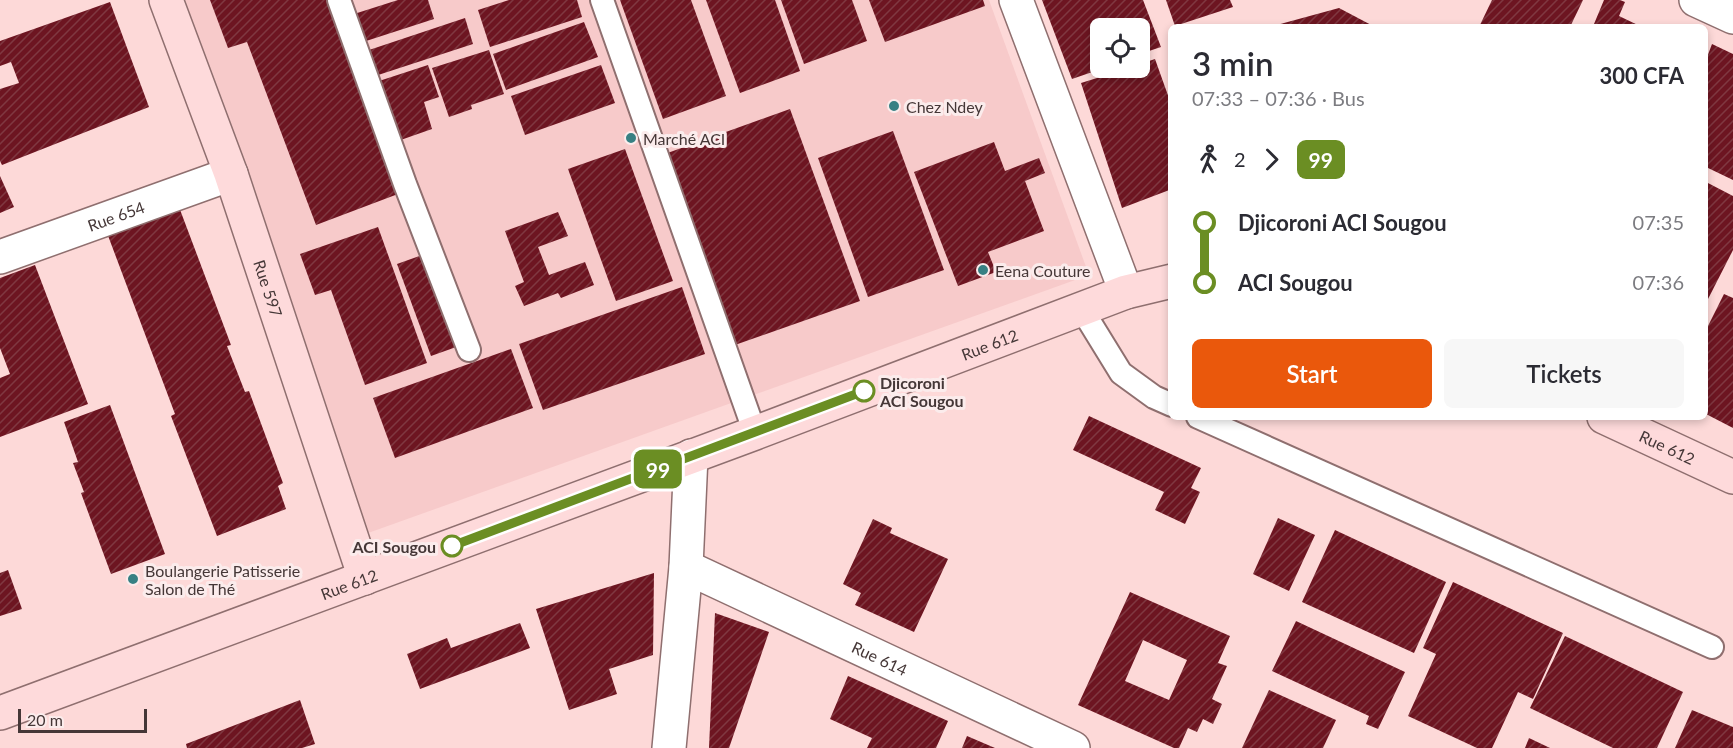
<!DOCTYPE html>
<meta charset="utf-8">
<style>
body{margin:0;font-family:Lato,sans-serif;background:#f7f7f7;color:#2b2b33;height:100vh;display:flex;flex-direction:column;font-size:22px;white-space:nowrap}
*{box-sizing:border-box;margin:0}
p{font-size:20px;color:#7c7c81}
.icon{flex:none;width:33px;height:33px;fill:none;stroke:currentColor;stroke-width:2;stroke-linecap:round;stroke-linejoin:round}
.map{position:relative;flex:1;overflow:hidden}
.drawer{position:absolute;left:1168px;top:24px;width:540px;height:396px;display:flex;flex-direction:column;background:#fff;border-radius:9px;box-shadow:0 3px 9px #0003}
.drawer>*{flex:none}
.badge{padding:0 12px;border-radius:9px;font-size:21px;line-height:39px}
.buttons{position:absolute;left:1090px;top:18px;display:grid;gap:12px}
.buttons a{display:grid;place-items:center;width:60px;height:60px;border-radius:9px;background:#fff;box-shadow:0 3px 9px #0003;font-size:30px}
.scale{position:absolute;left:18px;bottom:15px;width:129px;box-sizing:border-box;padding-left:6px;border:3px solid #453737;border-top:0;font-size:16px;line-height:21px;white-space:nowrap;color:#453737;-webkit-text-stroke:4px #fbecec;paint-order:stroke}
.map>.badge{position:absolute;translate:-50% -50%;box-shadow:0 0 0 3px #fff}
.legs{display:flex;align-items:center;gap:9px;height:66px;padding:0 24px;font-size:20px}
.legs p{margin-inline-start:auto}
.overview{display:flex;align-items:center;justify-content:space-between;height:102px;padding:0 24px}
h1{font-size:33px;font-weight:600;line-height:45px}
.primary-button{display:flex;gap:12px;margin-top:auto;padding:12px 24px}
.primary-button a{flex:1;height:69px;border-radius:9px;background:#ea580c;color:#fff;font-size:24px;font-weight:600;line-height:69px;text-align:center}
.primary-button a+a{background:#f7f7f7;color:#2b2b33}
ul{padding:0 24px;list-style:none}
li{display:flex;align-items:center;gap:21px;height:60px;font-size:22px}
li i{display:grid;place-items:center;width:9px;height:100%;margin:0 8px;background:currentColor}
li i::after{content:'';width:15px;height:15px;margin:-8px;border:4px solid;border-radius:50%;background:#fff}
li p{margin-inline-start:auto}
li:first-child i{background:linear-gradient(#0000 50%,currentColor 0)}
li:last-child i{background:linear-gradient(currentColor 50%,#0000 0)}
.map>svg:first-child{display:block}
.built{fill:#f7caca}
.building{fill:url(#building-hatch);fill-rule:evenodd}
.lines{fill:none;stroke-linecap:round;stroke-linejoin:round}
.lane-casing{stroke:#8f6f6f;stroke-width:26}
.street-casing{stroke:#8f6f6f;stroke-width:36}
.secondary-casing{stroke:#8f6f6f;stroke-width:36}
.lane{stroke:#fff;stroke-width:22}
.street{stroke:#fff;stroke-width:33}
.secondary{stroke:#fedadb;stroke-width:33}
.line-1-casing{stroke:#fff;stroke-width:14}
.line-1{stroke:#6b8e23;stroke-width:9}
.poi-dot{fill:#378083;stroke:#fbecec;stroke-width:2}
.stop-1-dot{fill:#fff;stroke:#6b8e23;stroke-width:3}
.labels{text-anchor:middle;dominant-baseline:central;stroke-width:6;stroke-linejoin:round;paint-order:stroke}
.poi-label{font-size:16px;fill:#453737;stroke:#fbecec;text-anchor:start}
.street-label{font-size:16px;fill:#453737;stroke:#fbecec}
.stop-label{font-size:16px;font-weight:bold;fill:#453737;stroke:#fbecec;text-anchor:start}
</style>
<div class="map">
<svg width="1733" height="748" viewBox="0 0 1733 748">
<defs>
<pattern id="building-hatch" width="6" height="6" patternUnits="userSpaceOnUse" patternTransform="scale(1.5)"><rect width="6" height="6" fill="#6d1521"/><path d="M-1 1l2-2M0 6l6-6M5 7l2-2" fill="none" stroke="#7f3841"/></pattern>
</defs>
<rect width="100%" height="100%" fill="#fdd9d8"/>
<polygon class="built" points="181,0 989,0 1089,275 343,542"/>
<g class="building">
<polygon points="210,0 326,0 398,194 316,225 247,42 228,48"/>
<polygon points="398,0 428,0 434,19 363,42 354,14"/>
<polygon points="509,0 577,0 582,17 490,47 478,10"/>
<polygon points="620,0 691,0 726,96 663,119"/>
<polygon points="706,0 775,0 800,71 740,93"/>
<polygon points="781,0 852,0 867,41 804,64"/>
<polygon points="869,0 983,0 985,6 885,42"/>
<polygon points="1042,0 1143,0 1161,47 1140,54 1140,28 1101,28 1101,69 1072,79"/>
<polygon points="1166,0 1230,0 1233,7 1175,26"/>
<polygon points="1492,0 1583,0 1570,27 1479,27"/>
<polygon points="1604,0 1620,0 1625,2 1619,16 1642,27 1601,27 1594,24"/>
<polygon points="110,2 149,107 2,165 0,161 0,89 19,83 11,62 0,66 0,41"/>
<polygon points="1339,8 1375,27 1273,27 1273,26"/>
<polygon points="465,18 473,44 372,77 363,52"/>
<polygon points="584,22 598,57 506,90 493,54"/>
<polygon points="1712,44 1733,54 1733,180 1706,167 1706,60"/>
<polygon points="489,50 504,94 471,105 472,109 449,117 432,68"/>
<polygon points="1155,59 1170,101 1172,100 1172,189 1122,208 1081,83 1129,68 1140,68 1140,64"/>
<polygon points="428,65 439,97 424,102 432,129 395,142 376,82"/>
<polygon points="601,65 615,103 525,135 511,96"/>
<polygon points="790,109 860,301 732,346 662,155"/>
<polygon points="893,131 944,270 868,297 818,158"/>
<polygon points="994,142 1005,171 1039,158 1045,173 1025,181 1044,231 988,252 996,272 958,286 914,172"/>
<polygon points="625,149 673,281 616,301 568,169"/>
<polygon points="0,176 14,207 0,213"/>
<polygon points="1706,182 1733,196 1733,250 1706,303"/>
<polygon points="179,207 231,345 227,346 245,392 249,391 283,483 278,486 286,509 217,536 171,416 175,414 107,233"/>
<polygon points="558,212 568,236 538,247 549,275 585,262 594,285 561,298 558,293 524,306 515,286 524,282 505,231"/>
<polygon points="378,227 427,363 365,385 331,290 315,295 300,254"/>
<polygon points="425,254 459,346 431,356 397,264"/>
<polygon points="35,265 88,404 0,437 0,378 10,374 0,348 0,278"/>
<polygon points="682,287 705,354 543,410 519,344"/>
<polygon points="1724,294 1733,298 1733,428 1706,414 1706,330"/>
<polygon points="511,349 533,408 395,458 373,398"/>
<polygon points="110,405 165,554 111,574 81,493 84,492 73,463 78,462 64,422"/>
<polygon points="1089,416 1201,468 1191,488 1200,492 1185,524 1155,510 1164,492 1073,450"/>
<polygon points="1278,518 1315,535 1289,591 1253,574"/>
<polygon points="873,519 892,528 890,533 948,559 914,632 855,605 861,593 843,584"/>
<polygon points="1335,530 1446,582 1414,653 1302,602"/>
<polygon points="8,570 22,609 0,616 0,573"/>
<polygon points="654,573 653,655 609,669 617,694 569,710 536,609"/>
<polygon points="1453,582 1563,633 1533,699 1518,692 1492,748 1477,748 1408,716 1436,654 1423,648"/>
<path d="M 1130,592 L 1230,636 L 1218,663 L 1227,666 L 1212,699 L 1222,704 L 1213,724 L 1203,719 L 1197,732 L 1188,728 L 1179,748 L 1174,748 L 1078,705 ZM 1143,640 L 1187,660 L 1169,700 L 1125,681 Z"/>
<polygon points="715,613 769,632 729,748 709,748"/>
<polygon points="1296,621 1405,672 1378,729 1366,724 1369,716 1272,671"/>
<polygon points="520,623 530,648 420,689 407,654 447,638 451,648"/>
<polygon points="1565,636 1683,692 1657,748 1613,748 1530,708"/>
<polygon points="848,676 948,721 936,748 867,748 872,738 830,719"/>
<polygon points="1269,690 1336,720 1323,748 1242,748"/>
<polygon points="300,700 315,744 302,748 187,748 186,744"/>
<polygon points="1692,710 1733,727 1733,748 1675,748"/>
<polygon points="967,736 995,748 962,748"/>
<polygon points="1529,738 1550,748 1525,748"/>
</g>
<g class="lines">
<g class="lane-casing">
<g id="lane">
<polyline points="339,0 405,184 469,350"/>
<polyline points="602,0 755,433"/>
<polyline points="1081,308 1121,373 1154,397 1172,405"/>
<polyline points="1198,417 1712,647"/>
</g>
</g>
<g class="street-casing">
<g id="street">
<polyline points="1016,0 1126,292"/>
<polyline points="1696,0 1733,17"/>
<path id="s1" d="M 0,257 L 231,174"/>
<path id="s2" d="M 686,567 L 1073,748"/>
<polyline points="669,748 686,567 691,456"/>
</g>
</g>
<g class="secondary-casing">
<g id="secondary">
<path id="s3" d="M 166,0 L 231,174 L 365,578"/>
<path id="s4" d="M 1604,417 L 1733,477"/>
<path id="s5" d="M 0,713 L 755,433 L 1126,292 L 1172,281"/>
</g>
</g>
<use href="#lane" class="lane"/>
<use href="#street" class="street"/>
<use href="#secondary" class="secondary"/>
</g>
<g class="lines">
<g class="line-1-casing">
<polyline id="line-1" points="452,546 864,391"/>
</g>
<use href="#line-1" class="line-1"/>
</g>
<g class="poi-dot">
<circle cx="894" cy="106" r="6"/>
<circle cx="631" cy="138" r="6"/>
<circle cx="983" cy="270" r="6"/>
<circle cx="133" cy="579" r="6"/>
</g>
<g class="stop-1-dot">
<circle cx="864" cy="391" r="10"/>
<circle cx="452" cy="546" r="10"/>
</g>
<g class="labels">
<g class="poi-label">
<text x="906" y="106">Chez Ndey</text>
<text x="643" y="138">Marché ACI</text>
<text x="995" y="270">Eena Couture</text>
<text x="145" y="570">Boulangerie Patisserie<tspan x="145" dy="18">Salon de Thé</tspan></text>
</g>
<g class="street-label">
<text stroke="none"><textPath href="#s1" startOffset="123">Rue 654</textPath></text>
<text stroke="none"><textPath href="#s3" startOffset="306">Rue 597</textPath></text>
<text stroke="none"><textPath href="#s5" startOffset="1056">Rue 612</textPath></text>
<text stroke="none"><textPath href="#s4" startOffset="70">Rue 612</textPath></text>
<text stroke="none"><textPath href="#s5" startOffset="372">Rue 612</textPath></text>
<text stroke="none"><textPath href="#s2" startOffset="214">Rue 614</textPath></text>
</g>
<g class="stop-label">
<text x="880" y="382">Djicoroni<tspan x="880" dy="18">ACI Sougou</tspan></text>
<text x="436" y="546" text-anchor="end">ACI Sougou</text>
</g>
</g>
</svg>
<div class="buttons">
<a><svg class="icon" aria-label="locate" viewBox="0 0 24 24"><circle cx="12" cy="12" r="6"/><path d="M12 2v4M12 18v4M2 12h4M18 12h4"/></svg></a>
</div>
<div class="scale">20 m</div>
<b class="badge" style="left:658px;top:469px;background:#6b8e23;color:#fff">99</b>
<section class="drawer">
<div class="overview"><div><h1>3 min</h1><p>07:33 – 07:36 · Bus</p></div><b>300 CFA</b></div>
<div class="legs"><svg class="icon" aria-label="walk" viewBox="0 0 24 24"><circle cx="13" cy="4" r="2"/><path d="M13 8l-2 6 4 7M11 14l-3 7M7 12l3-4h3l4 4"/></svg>2<svg class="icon" aria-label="forward" viewBox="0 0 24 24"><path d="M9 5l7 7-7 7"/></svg><b class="badge" style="background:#6b8e23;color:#fff">99</b></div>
<ul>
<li><i style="color:#6b8e23"></i><b>Djicoroni ACI Sougou</b><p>07:35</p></li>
<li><i style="color:#6b8e23"></i><b>ACI Sougou</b><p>07:36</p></li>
</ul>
<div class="primary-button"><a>Start</a><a>Tickets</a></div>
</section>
</div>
